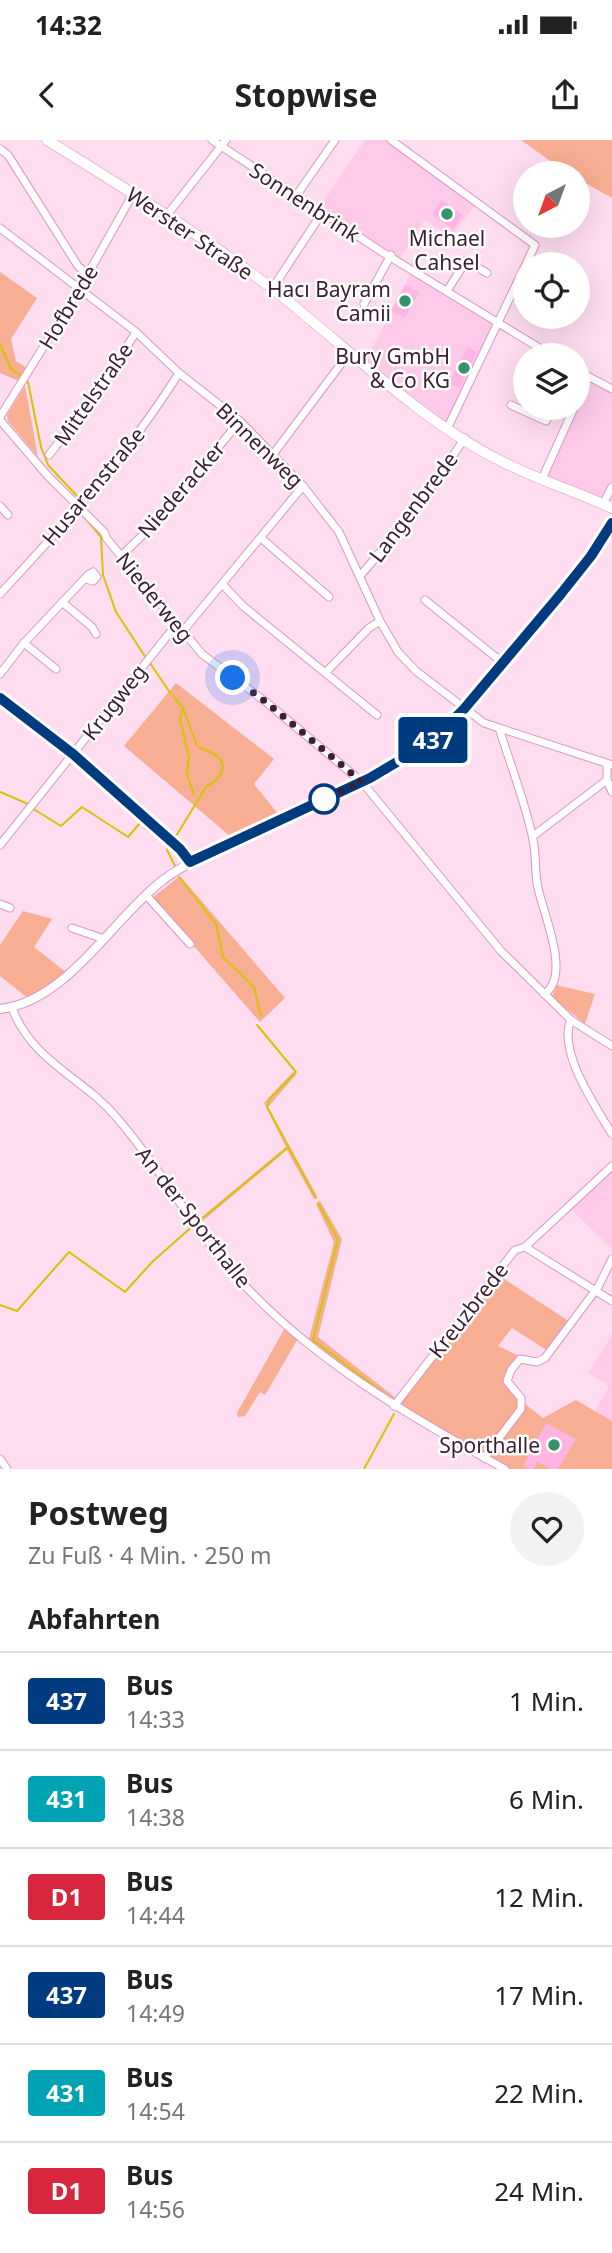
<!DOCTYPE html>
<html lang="de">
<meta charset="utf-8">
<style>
body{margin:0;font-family:"Noto Sans",sans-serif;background:#f2f2f2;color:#222;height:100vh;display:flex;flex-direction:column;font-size:26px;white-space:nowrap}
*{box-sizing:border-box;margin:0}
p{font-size:23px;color:#767676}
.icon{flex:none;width:38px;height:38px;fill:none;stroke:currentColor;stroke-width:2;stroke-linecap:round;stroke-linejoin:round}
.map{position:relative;height:1329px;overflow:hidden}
.details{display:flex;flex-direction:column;background:#fff;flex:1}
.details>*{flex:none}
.badge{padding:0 14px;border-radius:5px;font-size:24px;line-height:46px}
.needle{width:46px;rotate:221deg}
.fabs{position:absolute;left:513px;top:21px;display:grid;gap:14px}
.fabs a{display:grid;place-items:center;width:77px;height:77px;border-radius:50%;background:#fff;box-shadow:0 7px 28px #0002;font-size:35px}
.you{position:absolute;width:35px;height:35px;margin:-18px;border:5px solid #fff;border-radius:50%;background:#1a73e8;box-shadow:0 0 0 10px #1a73e833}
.map>.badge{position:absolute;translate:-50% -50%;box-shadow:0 0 0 4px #fff}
h2{padding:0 28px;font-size:26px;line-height:63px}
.round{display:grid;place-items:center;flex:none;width:74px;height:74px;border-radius:37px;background:#f2f2f2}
.summary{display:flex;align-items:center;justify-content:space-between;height:119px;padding:0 28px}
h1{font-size:33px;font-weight:700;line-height:52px}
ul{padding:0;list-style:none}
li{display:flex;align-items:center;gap:21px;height:98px;padding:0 28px;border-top:2px solid #e0e0e0}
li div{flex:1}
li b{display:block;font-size:26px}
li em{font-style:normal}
li .badge{min-width:77px;font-weight:700;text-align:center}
.status{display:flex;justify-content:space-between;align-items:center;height:49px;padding:0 35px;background:#fff;direction:ltr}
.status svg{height:19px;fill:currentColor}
header{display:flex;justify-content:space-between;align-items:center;height:91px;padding:0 28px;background:#fff;font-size:32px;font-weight:700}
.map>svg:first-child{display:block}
.built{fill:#ffcaea}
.green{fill:#f7ae92}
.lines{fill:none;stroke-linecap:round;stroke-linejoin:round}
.stream{stroke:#d7c301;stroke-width:2}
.building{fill:#feb5e2}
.minor-casing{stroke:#df93c2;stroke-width:9}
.tertiary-casing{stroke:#df93c2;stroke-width:10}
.secondary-casing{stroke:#df93c2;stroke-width:11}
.minor{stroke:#fff;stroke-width:7}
.tertiary{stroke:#fff;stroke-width:8}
.secondary{stroke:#fff;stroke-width:10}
.line-casing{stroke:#fff;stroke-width:16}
.line{stroke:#003b80;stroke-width:10}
.walk{stroke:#3e2033;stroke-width:7;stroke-dasharray:0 12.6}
.poi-dot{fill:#35936c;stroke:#fff;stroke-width:2.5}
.stop-dot{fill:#fff;stroke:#003b80;stroke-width:3.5}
.labels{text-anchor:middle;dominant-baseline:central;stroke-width:5;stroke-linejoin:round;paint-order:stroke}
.street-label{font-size:21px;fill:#3e2033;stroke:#fff}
.poi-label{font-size:21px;fill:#3e2033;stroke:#fff;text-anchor:end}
</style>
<div class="status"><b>14:32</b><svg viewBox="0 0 49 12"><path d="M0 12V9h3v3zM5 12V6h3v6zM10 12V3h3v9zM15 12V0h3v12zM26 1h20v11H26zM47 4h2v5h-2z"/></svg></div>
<header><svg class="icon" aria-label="back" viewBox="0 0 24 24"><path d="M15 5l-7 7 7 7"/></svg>Stopwise<svg class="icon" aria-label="share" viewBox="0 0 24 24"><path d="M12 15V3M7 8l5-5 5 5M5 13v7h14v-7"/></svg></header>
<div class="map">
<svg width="612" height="1329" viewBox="0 0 612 1329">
<rect width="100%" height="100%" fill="#feddf0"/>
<g class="built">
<polygon points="365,0 395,0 478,61 450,98 425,80 400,118 320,66"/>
<polygon points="413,128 497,185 450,285 366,221"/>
<polygon points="589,236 612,248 612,352 607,362 546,338"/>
<polygon points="612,1031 612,1109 571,1069"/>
<polygon points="612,1195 612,1281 595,1271 609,1246 589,1233"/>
</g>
<g class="green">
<polygon points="521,0 612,0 612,58 578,39 578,33 567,33"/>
<polygon points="0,132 37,158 11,199 16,221 27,228 19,241 0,233"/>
<polygon points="25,246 38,317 8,281 7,275"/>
<polygon points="176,543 274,619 254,644 279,675 231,697 124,606"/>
<polygon points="180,736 285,858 260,882 152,758"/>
<polygon points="23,771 52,779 34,807 67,833 29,859 0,836 0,805"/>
<polygon points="556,845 595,854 585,884 552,857"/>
<polygon points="293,932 296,935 268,967 317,1056 314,1059 287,1010 199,1084 197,1081 286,1007 264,963"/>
<polygon points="320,1061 342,1099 318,1197 397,1259 393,1263 309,1199 334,1102 316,1064"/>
<polygon points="498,1135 570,1182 548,1211 512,1188 498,1206 521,1217 507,1236 520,1260 543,1278 576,1260 612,1281 612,1329 510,1329 402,1269 399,1263"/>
<polygon points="286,1186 299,1197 265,1255 260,1252 245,1276 238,1277 237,1273"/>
</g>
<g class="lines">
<g class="stream">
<polyline points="0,204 11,229 21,236"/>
<polyline points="28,242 41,307 48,325 78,357"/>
<polyline points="82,374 101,397 103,435 116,472 146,518"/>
<polyline points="150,523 171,554"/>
<path d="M 173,556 L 183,568 L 197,606 C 203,610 213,612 217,616 C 231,628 216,642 206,647 L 173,701"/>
<polyline points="182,571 180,579 189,618 187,635 194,654"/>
<polyline points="0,652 28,664"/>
<polyline points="32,668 61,686 82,667 128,697 140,683"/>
<polyline points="144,687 167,706"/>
<polyline points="170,705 167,710 175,726"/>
<polyline points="179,737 216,784 223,817 254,847 261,876"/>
<polyline points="257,885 296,932 269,959 267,967 316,1058"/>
<polyline points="318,1063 338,1099 313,1200 382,1252"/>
<polyline points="199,1081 287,1008"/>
<polyline points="0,1165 17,1171 69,1112 125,1152 152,1122 194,1085"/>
<polyline points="364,1329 394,1274"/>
</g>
</g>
<g class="building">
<polygon points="441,60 463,75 453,89 432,74"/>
<polygon points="405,145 419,152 405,178 391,171"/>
<polygon points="467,207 477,212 460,248 449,243"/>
<polygon points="546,1283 576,1299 558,1329 551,1329 537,1322 534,1329 529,1329 523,1326"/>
</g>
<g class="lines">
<g class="minor-casing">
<g id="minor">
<polyline points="212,0 382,112 551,215"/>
<polyline points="391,0 535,105 526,124"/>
<polyline points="0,9 8,15 78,126 88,135"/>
<polyline points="296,56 335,0"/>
<polyline points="167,75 226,0"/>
<polyline points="0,88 136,192 179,233 240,281 303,346 339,392 380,481 398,512 416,531 484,583 612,625"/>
<polyline points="272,149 322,73"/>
<polyline points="447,151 466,121 487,133"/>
<polyline points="364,164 391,115"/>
<polyline points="578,231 612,249"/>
<polyline points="578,260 588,237"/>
<polyline points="511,265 546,281 554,268"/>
<polyline points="0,277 80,148 133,54"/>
<polyline points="0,280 47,335 104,392 107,399 202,514 266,562 362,642 501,811 571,880 612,906"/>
<polyline points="448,287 525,126"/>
<polyline points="274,313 350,212"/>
<polyline points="49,315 103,245 136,192"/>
<polyline points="542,339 574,268"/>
<polyline points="603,364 612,347"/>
<polyline points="0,366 8,375"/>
<polyline points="261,398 329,457"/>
<polyline points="121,416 155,383 240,281"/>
<polyline points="360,436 415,371 465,298"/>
<polyline points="223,445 243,466 377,575"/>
<path d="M 0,454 C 65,384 128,314 179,233"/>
<polyline points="425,460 503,523"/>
<polyline points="62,462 92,487 96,494"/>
<polyline points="183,491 303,346"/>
<polyline points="24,503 56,529"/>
<polyline points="326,532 369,488 380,481"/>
<polyline points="0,534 24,503 88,435 93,432 97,437 93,441 85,439"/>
<polyline points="0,558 73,614 180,709 190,722"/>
<path d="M 499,588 C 510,623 524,659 532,695 C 537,713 534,731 538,748 C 543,773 572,837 544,854"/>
<polyline points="607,624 607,640 612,652"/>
<polyline points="533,696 607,640"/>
<polyline points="0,705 176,485"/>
<polyline points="146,755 190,804"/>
<polyline points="0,764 10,768"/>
<polyline points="72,788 104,799"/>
<path d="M 12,868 C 33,923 83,937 117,978 C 160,1027 191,1086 235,1135 C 308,1217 410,1277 505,1329"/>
<path d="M 571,880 C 557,911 596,967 612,994"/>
<polyline points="525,1107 612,1161"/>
<polyline points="394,1266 515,1110 525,1107 612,1026"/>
<polyline points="484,1318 521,1269 521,1258 507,1241 511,1230 520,1219 537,1222 545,1218 598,1147 612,1119"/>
<polyline points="0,1319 7,1329"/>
</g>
</g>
<g class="tertiary-casing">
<path id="tertiary" d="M 0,869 C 68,861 112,779 163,740 C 187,722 215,711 242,698 C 294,673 348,650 399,623 C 452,595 488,541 525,496 C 556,459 588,424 612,383"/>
</g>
<g class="secondary-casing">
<path id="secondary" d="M 47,0 C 124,48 202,95 274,150 C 344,205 420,280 499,320 C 535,339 575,351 612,368"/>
</g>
<use href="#minor" class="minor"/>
<use href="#tertiary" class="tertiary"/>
<use href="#secondary" class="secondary"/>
</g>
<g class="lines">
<g class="line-casing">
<polyline id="line" points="0,558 73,614 180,709 190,722 370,638 429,603 464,569 560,455 591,416 612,383"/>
</g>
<use href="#line" class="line"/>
<polyline class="walk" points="233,538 266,562 362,642 324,659"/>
</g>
<g class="poi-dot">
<circle cx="447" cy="74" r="7"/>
<circle cx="405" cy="161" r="7"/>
<circle cx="464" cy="228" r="7"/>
<circle cx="554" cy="1305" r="7"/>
</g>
<circle class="stop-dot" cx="324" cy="659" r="14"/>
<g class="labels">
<g class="street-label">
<text transform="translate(305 62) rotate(33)">Sonnenbrink</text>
<text transform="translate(190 93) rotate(34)">Werster Straße</text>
<text transform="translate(68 167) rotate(-59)">Hofbrede</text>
<text transform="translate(93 254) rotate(-55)">Mittelstraße</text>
<text transform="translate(260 305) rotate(44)">Binnenweg</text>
<text transform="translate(93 346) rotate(-50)">Husarenstraße</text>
<text transform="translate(181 349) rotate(-49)">Niederacker</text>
<text transform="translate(413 367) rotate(-53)">Langenbrede</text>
<text transform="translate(155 457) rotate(51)">Niederweg</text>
<text transform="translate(114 562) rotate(-52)">Krugweg</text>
<text transform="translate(194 1077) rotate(52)">An der Sporthalle</text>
<text transform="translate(468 1170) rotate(-52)">Kreuzbrede</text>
</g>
<g class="poi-label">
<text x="447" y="98" text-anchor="middle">Michael<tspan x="447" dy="24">Cahsel</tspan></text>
<text x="391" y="149">Hacı Bayram<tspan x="391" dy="24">Camii</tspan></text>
<text x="450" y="216">Bury GmbH<tspan x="450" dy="24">&amp; Co KG</tspan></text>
<text x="540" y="1305">Sporthalle</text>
</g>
</g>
</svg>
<div class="fabs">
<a><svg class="needle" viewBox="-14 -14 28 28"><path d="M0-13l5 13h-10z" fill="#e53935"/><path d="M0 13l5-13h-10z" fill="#767676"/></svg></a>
<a><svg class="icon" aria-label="locate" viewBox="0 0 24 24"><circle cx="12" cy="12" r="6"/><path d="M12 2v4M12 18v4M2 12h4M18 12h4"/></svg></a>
<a><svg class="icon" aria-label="layers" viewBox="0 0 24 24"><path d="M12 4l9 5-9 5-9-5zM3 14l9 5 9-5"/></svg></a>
</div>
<div class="you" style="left:233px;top:538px"></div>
<b class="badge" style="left:433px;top:600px;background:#003b80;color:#fff">437</b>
</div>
<section class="details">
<div class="summary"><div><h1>Postweg</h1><p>Zu Fuß · 4 Min. · 250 m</p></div><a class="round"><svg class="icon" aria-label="heart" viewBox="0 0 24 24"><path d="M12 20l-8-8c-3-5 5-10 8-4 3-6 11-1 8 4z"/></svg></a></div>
<h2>Abfahrten</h2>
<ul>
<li><span class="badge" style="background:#003b80;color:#fff">437</span><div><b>Bus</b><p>14:33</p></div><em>1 Min.</em></li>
<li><span class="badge" style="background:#00a3b4;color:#fff">431</span><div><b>Bus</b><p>14:38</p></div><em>6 Min.</em></li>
<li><span class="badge" style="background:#d7263d;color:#fff">D1</span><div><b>Bus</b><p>14:44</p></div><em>12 Min.</em></li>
<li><span class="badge" style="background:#003b80;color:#fff">437</span><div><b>Bus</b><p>14:49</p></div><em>17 Min.</em></li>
<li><span class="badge" style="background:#00a3b4;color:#fff">431</span><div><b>Bus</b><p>14:54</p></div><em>22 Min.</em></li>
<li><span class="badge" style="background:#d7263d;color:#fff">D1</span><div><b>Bus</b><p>14:56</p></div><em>24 Min.</em></li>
</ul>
</section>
